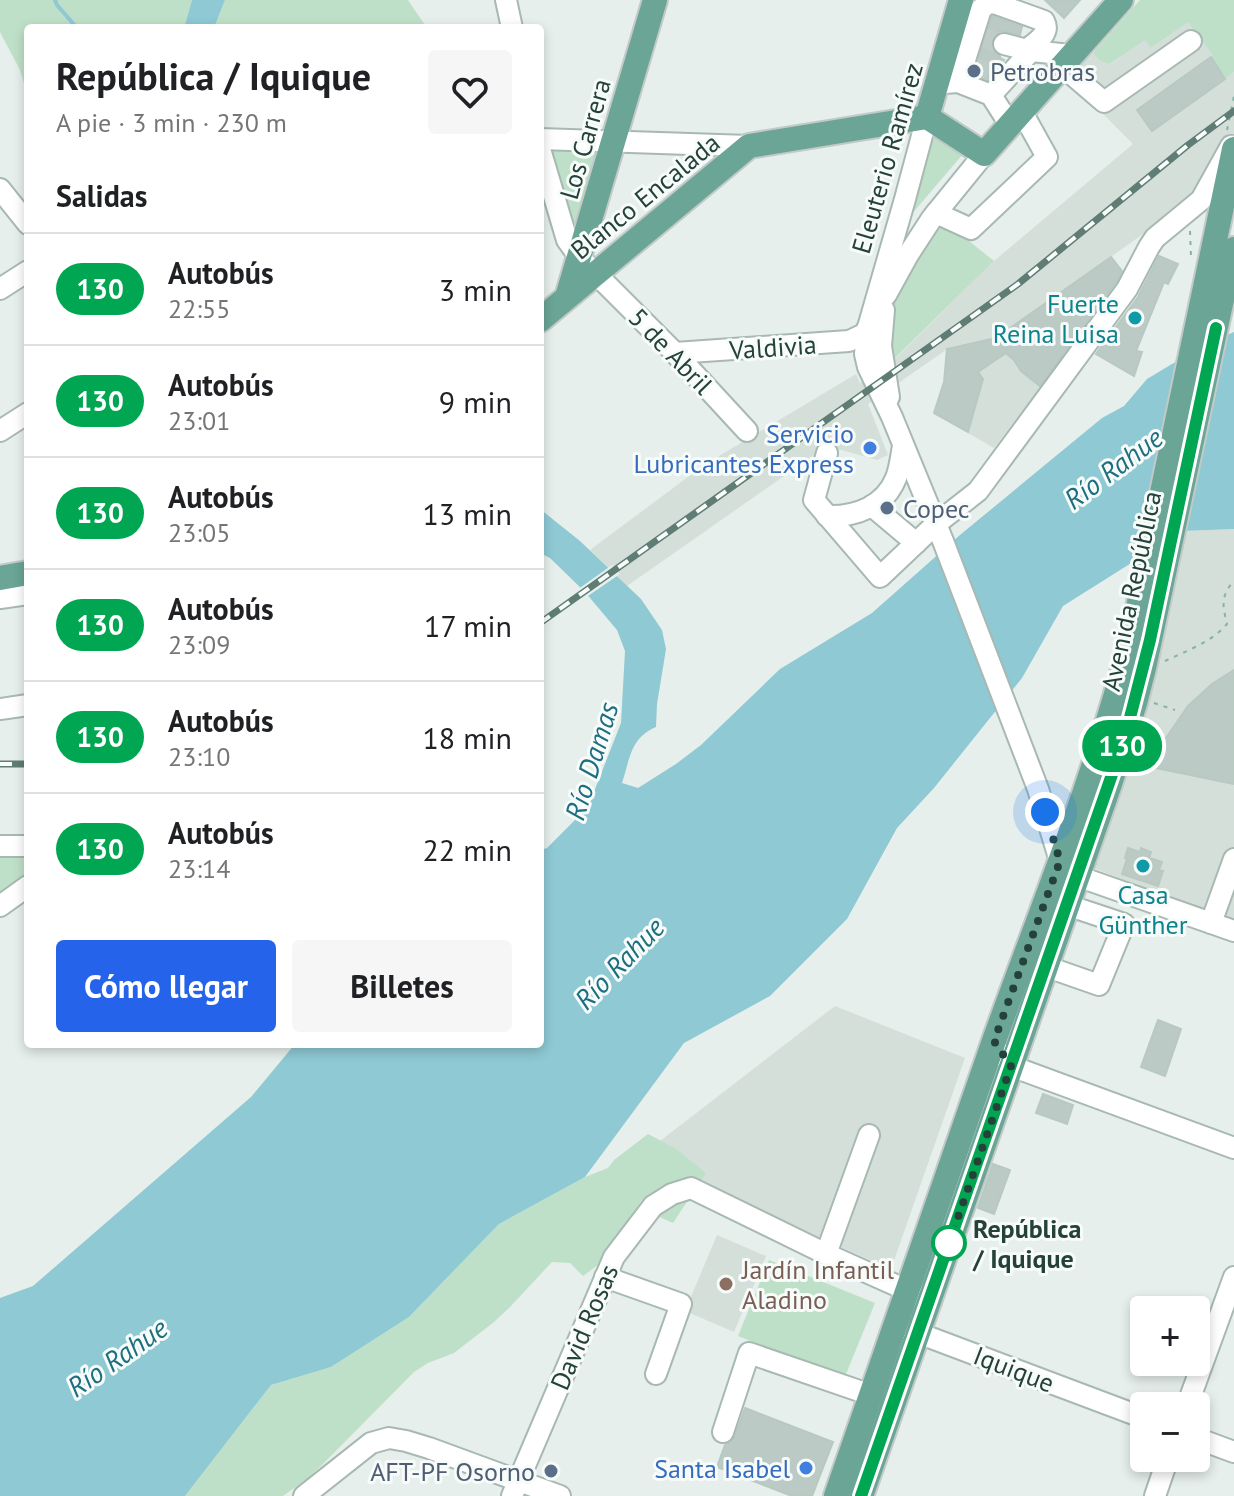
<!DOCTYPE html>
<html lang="es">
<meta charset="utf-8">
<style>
body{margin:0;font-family:"PT Sans",sans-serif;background:#f6f6f6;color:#202124;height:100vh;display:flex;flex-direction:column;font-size:30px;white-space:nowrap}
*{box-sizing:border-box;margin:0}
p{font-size:26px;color:#757577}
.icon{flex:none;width:44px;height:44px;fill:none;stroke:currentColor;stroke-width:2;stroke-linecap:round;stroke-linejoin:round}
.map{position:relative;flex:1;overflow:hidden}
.sheet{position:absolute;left:24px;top:24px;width:520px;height:1024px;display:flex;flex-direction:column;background:#fff;border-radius:8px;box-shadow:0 4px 12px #0003}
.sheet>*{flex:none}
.badge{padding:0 16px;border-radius:26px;font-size:28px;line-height:52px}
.controls{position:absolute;left:1130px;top:1296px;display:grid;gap:16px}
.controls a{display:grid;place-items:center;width:80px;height:80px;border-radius:8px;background:#fff;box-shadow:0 4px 12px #0003;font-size:40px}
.you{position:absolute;width:40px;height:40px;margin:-20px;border:6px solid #fff;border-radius:50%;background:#1a73e8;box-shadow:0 0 0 12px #1a73e833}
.map>.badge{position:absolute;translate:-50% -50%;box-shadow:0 0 0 4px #fff}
h2{padding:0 32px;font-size:30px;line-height:72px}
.round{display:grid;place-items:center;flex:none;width:84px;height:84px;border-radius:8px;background:#f6f6f6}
.headline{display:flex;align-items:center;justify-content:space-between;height:136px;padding:0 32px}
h1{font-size:38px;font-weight:600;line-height:60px}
.action{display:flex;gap:16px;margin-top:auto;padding:16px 32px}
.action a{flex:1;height:92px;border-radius:8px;background:#2563eb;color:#fff;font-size:32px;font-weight:600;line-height:92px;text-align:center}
.action a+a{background:#f6f6f6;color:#202124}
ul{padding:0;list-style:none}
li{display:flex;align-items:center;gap:24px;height:112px;padding:0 32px;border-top:2px solid #e0e0e0}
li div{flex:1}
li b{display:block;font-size:30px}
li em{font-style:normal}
li .badge{min-width:88px;font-weight:700;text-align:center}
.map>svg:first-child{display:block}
.built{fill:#d4dfda}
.green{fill:#bfe0c8}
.water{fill:#8ec9d4}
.pier{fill:#e6efeb}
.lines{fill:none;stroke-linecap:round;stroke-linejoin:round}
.stream{stroke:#8ec9d4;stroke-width:4}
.building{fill:#bbcac4;stroke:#b8c9c2;stroke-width:2}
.minor-tunnel{stroke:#bfccc8;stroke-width:20;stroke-dasharray:20 10;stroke-linecap:butt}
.minor-casing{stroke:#a8b8b2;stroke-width:24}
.major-casing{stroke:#c2cac8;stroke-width:28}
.path{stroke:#86b3a5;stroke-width:2;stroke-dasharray:4 6;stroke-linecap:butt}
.minor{stroke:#fff;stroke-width:20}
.major{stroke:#6aa596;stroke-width:24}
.rail-casing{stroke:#5f7d75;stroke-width:7}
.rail{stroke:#f7fbf9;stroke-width:4;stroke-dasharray:12;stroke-linecap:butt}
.line-casing{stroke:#fff;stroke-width:18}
.line{stroke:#00a651;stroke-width:12}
.walk{stroke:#24423a;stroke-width:8;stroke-dasharray:0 14.4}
.service-dot{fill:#5c6f8a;stroke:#f7fbf9;stroke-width:3}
.culture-dot{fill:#0f9aa8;stroke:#f7fbf9;stroke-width:3}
.shop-dot{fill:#3f7fe0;stroke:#f7fbf9;stroke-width:3}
.stop-dot{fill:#fff;stroke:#00a651;stroke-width:4}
.education-dot{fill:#8d6e63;stroke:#f7fbf9;stroke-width:3}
.labels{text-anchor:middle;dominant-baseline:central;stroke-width:6;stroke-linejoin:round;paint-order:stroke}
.service-label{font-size:26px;fill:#4e5e75;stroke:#f7fbf9;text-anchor:start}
.street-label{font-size:26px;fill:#24423a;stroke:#f7fbf9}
.culture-label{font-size:26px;fill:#0d838f;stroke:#f7fbf9;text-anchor:end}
.shop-label{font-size:26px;fill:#366cbe;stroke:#f7fbf9;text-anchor:end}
.stop-label{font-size:26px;font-weight:bold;fill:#24423a;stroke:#f7fbf9;text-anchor:start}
.education-label{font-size:26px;fill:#785e54;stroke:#f7fbf9;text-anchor:start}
.water-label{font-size:28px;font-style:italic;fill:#1c6f80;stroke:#f7fbf9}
</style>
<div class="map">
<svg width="1234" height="1496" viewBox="0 0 1234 1496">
<rect width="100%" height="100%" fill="#e6efeb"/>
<g class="built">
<polygon points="1188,21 1214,55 1226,78 1234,72 1234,170 1112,256 1125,275 994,448 934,413 944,382 946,350 868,404 888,455 877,460 827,446 627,586 590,550 704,465 856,374 860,383 894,360 994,261 1133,144 1068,79 1093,53 1100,61 1111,64 1145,39 1151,48"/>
<polygon points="1234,529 1234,921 1093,868 1130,742 1182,531"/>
<polygon points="835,1006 965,1058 891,1269 638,1158"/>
<polygon points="717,1235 766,1256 734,1332 685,1311"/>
</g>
<g class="green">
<polygon points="0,0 192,0 184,28 28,28 28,97 20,70 0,32"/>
<polygon points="225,0 408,0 427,28 214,28"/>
<polygon points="1140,0 1234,0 1234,72 1225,79 1211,57 1213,55 1188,22 1151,48 1145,40 1110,64 1100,61 1093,53"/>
<polygon points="929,126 963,143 963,154 910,216"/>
<polygon points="554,149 592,149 596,154 578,222 573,223 568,217 549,151"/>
<path d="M 939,217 L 994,261 L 894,359 C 892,354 889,347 888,341 C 884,296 918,254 939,217 Z"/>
<polygon points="28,854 28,875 0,894 0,855"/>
<polygon points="648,1134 675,1148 706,1173 673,1223 657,1216 642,1200 602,1262 583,1276 570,1263 552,1262 510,1307 494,1322 454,1353 428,1363 414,1372 322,1465 308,1478 283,1496 185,1496 271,1385 331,1367 409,1317 499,1224 585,1177 608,1168 614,1160"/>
<polygon points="769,1260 875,1303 844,1379 738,1336"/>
</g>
<g class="water">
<polygon points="192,0 225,0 214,28 184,28"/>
<path d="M 1234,332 L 1234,529 L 1182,531 L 1063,606 L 1022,678 L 934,788 L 897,828 L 847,919 L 770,996 L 684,1043 L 585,1177 L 499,1224 L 409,1317 L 331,1367 L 271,1385 L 185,1496 L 0,1496 L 0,1298 L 33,1286 L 63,1260 L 251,1097 L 295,1044 L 540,1044 L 540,850 L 547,848 L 588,807 L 621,723 L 625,651 L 617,630 L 585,592 L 550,558 L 540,553 L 540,509 L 580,541 L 641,599 L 662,630 L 666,649 L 657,704 L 656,727 C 630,738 630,759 622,783 L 638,788 L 676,764 L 701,745 L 780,669 L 872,613 L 960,535 L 1102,418 L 1124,406 L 1147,379 L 1202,346 Z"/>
</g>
<polygon class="pier" points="612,565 620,574 585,598 577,590"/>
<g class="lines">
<polyline class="stream" points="55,0 57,5 77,28"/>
</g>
<g class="building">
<polygon points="1045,0 1080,0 1064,18"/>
<polygon points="992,16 1022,27 1020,35 1001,31 994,36 991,42 992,48 996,54 1000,56 1000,58 1004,60 987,80 974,74"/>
<polygon points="1211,57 1225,79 1152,131 1137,110"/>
<polygon points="1159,256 1178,264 1168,284 1164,282 1136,351 1142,352 1134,376 1096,354 1138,297"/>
<polygon points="1111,257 1122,271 1116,282 1040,386 1021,371 1014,360 1006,353 978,372 983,379 968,432 934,413 944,382 947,349 996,338"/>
<polygon points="1234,670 1234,784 1151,767 1166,738 1188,706 1212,684"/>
<polygon points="1128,848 1140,852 1141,848 1151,852 1149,858 1162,862 1159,870 1163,871 1158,886 1122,874 1127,859 1125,858"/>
<polygon points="1158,1020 1181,1029 1165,1076 1141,1067"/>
<polygon points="1043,1094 1073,1105 1067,1124 1036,1113"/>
<polygon points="993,1164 1010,1170 994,1214 978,1208"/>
<polygon points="745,1408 833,1442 812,1496 792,1496 717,1467 725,1445 731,1442 735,1436"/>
</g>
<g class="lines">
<g class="minor-tunnel">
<polyline points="983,38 1004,44"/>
<polyline points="969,66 1000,75"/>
</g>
<g class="minor-casing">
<g id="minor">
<polyline points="506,0 512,28"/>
<polyline points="1004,44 1031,51 1071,55"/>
<polyline points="1062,66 1104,102 1191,41"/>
<path d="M 958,82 L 981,9 L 987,4 L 994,3 L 1044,21 C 1051,34 1036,42 1026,50"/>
<polyline points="945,83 958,82 991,95 1010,125"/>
<polyline points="991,95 1031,51"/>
<polyline points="927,117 905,199 867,331 865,354 868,367 892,417 943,541 1038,789 1060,861"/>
<polyline points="540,139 749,146"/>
<polyline points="540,149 567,240 580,258 675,353 747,431"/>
<polyline points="0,189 28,224"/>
<polyline points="936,213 971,229 1047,157 1022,112"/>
<polyline points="0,289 28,271"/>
<polyline points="886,295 908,255 932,218 984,154"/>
<polyline points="884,310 881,346 889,397"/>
<polyline points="675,353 849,341 864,334 871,323"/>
<polyline points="0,431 28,413"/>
<polyline points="827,453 814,500 880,577 936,524 978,491 1127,289 1149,247 1155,238 1201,200 1231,146"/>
<polyline points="872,506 916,543"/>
<path d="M 827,516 C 856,517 885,506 896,478 C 900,468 901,456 903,446"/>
<polyline points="0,598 28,594"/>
<polyline points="0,709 28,705"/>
<polyline points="0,846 28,846"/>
<polyline points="1077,876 1234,931"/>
<polyline points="0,906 28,886"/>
<polyline points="1211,923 1234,859"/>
<polyline points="1056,970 1099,985 1124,924 1079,909"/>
<polyline points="1003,1054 1011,1066 1234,1148"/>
<polyline points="826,1254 869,1135"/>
<polyline points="605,1277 681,1304 656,1374"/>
<polyline points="905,1340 918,1333 1144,1418"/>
<polyline points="1187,1406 1234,1277"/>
<polyline points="723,1432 749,1353 871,1395"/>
<polyline points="1196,1438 1234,1452"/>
<polyline points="304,1496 371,1443 389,1438 406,1441 429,1448 560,1496"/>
<polyline points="512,1496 614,1257 653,1206 672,1194 691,1188 826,1254 920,1296"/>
<polyline points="1155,1496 1168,1458"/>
</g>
</g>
<g class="major-casing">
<g id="major">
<polyline points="927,117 961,0"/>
<polyline points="568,294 655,0"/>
<polyline points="540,320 749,146 927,117 984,154 1121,0"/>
<polyline points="0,578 28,573"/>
<path d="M 836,1496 C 889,1343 941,1190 995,1038 C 1043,905 1097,773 1132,636 L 1234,149"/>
<polyline points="861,1496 1110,784 1135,703 1144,668 1220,308 1234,249"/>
</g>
</g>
<g class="path">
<polyline points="1227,130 1234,96"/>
<polyline points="1190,231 1191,257"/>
<path d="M 1165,661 C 1186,651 1212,642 1227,624 C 1222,603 1221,597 1234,580"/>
<polyline points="1154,703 1175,710"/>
</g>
<use href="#minor" class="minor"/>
<use href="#major" class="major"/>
<g class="rail-casing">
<g id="rail">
<polyline points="540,623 1018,284 1188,145 1234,111"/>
<polyline points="0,764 28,764"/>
</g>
</g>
<use href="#rail" class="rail"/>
</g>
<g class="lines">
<g class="line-casing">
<polyline id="line" points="861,1496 1125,737 1150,640 1216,328"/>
</g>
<use href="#line" class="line"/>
<polyline class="walk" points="949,1243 1011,1066 994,1041 1060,861 1045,812"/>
</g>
<g class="service-dot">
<circle cx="974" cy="71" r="8"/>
<circle cx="887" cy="508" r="8"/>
<circle cx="551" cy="1471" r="8"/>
</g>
<g class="culture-dot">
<circle cx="1135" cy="318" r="8"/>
<circle cx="1143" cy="866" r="8"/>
</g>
<g class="shop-dot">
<circle cx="870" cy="448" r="8"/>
<circle cx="806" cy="1468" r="8"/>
</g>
<circle class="stop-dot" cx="949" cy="1243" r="16"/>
<circle class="education-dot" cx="726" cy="1284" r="8"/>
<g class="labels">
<g class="service-label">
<text x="990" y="71">Petrobras</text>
<text x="903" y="508">Copec</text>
<text x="535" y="1471" text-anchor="end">AFT-PF Osorno</text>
</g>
<g class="street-label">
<text transform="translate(585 139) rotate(-74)">Los Carrera</text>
<text transform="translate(887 158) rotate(-74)">Eleuterio Ramírez</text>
<text transform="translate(645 196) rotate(-39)">Blanco Encalada</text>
<text transform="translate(773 347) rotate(-4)">Valdivia</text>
<text transform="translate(671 351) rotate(46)">5 de Abril</text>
<text transform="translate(1131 591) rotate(-78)">Avenida República</text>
<text transform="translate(584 1327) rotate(-67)">David Rosas</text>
<text transform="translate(1014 1369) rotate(21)">Iquique</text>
</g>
<g class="culture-label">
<text x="1119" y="303">Fuerte<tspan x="1119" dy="30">Reina Luisa</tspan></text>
<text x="1143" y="894" text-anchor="middle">Casa<tspan x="1143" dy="30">Günther</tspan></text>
</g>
<g class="shop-label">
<text x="854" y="433">Servicio<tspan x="854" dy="30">Lubricantes Express</tspan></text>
<text x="790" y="1468">Santa Isabel</text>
</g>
<g class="stop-label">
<text x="973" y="1228">República<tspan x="973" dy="30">/ Iquique</tspan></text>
</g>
<g class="education-label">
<text x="742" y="1269">Jardín Infantil<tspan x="742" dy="30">Aladino</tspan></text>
</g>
<g class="water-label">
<text transform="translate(1113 468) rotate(-37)">Río Rahue</text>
<text transform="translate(591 761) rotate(-73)">Río Damas</text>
<text transform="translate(619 963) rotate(-46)">Río Rahue</text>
<text transform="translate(117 1357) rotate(-35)">Río Rahue</text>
</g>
</g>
</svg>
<div class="controls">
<a>+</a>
<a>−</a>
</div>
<div class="you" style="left:1045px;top:812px"></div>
<b class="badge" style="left:1122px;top:746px;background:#00a651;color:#fff">130</b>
<section class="sheet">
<div class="headline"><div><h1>República / Iquique</h1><p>A pie · 3 min · 230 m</p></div><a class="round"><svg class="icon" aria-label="heart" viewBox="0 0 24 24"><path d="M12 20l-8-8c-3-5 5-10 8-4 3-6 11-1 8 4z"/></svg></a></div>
<h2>Salidas</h2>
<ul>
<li><span class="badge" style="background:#00a651;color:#fff">130</span><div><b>Autobús</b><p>22:55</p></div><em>3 min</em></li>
<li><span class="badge" style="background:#00a651;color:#fff">130</span><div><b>Autobús</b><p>23:01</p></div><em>9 min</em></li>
<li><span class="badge" style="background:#00a651;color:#fff">130</span><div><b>Autobús</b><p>23:05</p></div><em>13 min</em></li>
<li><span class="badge" style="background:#00a651;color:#fff">130</span><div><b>Autobús</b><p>23:09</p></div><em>17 min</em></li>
<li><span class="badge" style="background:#00a651;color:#fff">130</span><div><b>Autobús</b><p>23:10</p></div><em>18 min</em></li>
<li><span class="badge" style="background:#00a651;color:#fff">130</span><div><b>Autobús</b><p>23:14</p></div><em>22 min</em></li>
</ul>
<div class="action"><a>Cómo llegar</a><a>Billetes</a></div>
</section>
</div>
